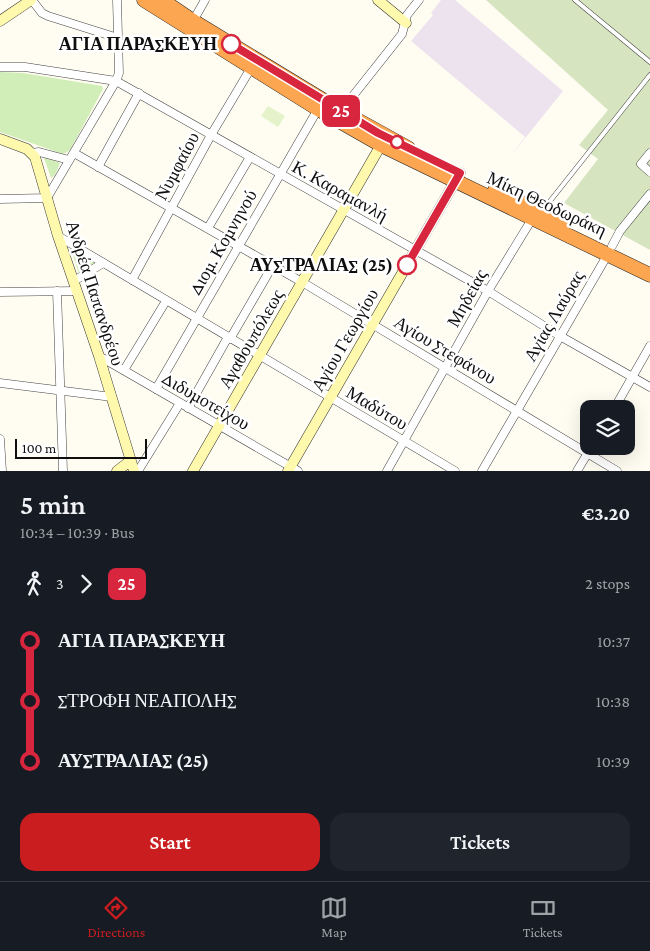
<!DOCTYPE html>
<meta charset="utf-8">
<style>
body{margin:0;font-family:"Crimson Pro",serif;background:#20242c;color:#f1f3f6;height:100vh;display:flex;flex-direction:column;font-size:19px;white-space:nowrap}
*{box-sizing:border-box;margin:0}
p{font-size:16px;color:#9ea1a6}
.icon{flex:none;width:28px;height:28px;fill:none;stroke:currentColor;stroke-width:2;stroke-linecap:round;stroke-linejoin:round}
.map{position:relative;height:471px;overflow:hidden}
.drawer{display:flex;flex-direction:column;background:#171b24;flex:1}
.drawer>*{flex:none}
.badge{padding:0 10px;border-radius:8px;font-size:18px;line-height:32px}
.fabs{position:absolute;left:580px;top:400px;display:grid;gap:10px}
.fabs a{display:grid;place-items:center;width:55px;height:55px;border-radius:10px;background:#171b24;box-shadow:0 5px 20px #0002;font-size:25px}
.scale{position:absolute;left:15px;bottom:12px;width:132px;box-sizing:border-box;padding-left:5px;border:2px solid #0f0f0f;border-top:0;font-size:14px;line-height:18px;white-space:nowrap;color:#0f0f0f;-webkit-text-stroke:4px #fff;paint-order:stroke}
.map>.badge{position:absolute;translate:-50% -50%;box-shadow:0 0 0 2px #fff}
.legs{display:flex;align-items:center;gap:8px;height:55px;padding:0 20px;font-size:16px}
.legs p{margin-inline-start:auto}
.overview{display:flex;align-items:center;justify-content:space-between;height:85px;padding:0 20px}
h1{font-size:28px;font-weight:600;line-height:38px}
.cta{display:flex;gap:10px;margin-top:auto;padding:10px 20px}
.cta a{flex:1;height:58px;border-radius:15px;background:#ca1d1f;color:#fff;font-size:20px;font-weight:600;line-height:58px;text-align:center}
.cta a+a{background:#20242c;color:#f1f3f6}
ul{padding:0 20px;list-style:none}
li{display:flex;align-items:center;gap:18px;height:60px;font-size:19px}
li i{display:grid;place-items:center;width:8px;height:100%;margin:0 6px;background:currentColor}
li i::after{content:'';width:12px;height:12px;margin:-6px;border:4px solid;border-radius:50%;background:#171b24}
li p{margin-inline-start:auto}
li:first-child i{background:linear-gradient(#0000 50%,currentColor 0)}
li:last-child i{background:linear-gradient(currentColor 50%,#0000 0)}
.tab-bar{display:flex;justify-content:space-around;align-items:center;height:70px;border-top:1px solid #363941;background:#171b24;font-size:14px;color:#9ea1a6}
.tab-bar a{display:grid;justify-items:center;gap:2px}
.tab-bar .current{color:#ca1d1f}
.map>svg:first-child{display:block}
.industrial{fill:#ede3ee}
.green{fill:#d1edb8}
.cemetery{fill:#d7e4c0}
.pitch{fill:#e4f3ca}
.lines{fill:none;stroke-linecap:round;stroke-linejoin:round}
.lane-casing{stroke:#424242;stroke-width:5}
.street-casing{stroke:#424242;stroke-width:9}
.secondary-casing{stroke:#313131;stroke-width:11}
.highway-casing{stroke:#202020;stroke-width:15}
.lane{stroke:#fff;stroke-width:4}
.street{stroke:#fff;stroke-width:8}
.secondary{stroke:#fff9ad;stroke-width:10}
.highway{stroke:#fda651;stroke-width:14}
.line-1-casing{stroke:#fff;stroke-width:11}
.line-1{stroke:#d7263d;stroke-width:8}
.stop-1-dot{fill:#fff;stroke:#d7263d;stroke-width:2.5}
.labels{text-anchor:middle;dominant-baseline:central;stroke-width:5;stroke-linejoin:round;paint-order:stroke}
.stop-label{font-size:18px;font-weight:bold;fill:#0f0f0f;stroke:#fff;text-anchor:end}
.street-label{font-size:18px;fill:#0f0f0f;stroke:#fff}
</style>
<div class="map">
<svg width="650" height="471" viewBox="0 0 650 471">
<rect width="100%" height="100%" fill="#fffdf2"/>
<polygon class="industrial" points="441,0 455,0 563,91 510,157 525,137 411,41 433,15 431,13"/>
<g class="green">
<polygon points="0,72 23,73 102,86 103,89 70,150 63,154 0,132"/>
<polygon points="44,158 47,158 60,163 55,175 51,178"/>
<polygon points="71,249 96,264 79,274"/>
</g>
<polygon class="cemetery" points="486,0 650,0 650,250 564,203 598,159 579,145 608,110"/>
<polygon class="pitch" points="268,106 285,116 278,127 261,116"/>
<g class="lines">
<g class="lane-casing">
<g id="lane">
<polyline points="575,0 650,62"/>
<polyline points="543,210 650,75"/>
</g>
</g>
<g class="street-casing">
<g id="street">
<polyline points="32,0 42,13 48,16 118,38"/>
<polyline points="193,21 205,0"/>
<polyline points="0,67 25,67 116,81 488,291 560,336 650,387"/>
<polyline points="341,111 402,34 407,15 419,0"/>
<polyline points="32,153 39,152 69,160"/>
<polyline points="74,153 302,282 617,471"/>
<polyline points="650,153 641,164 650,172"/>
<polyline points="98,167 139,93"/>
<polyline points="0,199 47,198 116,81 119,73 117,0"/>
<polyline points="208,228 250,157"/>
<polyline points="58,236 455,471"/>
<polyline points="612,246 620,231 650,194"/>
<polyline points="132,280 211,135 251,68"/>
<polyline points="74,281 103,263"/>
<polyline points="57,291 63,471"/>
<polyline points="0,292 77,291"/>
<polyline points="230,339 273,265"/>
<polyline points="99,356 298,471"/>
<polyline points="124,370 166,301"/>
<polyline points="0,383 112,397"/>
<polyline points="156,389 318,109"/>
<polyline points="188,408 228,337"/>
<polyline points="614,409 650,346"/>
<polyline points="0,439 2,471"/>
<polyline points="138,471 180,403"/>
<polyline points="387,471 488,291 532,219"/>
<polyline points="482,471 608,254"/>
<polyline points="577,471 592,446"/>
</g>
</g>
<g class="secondary-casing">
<g id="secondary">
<polyline points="378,0 406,23"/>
<polyline points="0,21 31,0"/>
<polyline points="0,139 27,149 35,157 58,236 99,356 134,471"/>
<polyline points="117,471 130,461"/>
<polyline points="193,471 381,145"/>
<polyline points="288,471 460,173"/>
</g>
</g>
<g class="highway-casing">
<g id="highway">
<polyline points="144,0 318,109 381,145 650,275"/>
<polyline points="162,0 193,21 341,111 408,148"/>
<polyline points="495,190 564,223"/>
</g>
</g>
<use href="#lane" class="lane"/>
<use href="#street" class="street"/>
<use href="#secondary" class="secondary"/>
<use href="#highway" class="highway"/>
</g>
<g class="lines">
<g class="line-1-casing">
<polyline id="line-1" points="231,44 378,133 460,173 407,265"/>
</g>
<use href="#line-1" class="line-1"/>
</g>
<g class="stop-1-dot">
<circle cx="231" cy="44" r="9"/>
<circle cx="397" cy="142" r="6"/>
<circle cx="407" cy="265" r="9"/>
</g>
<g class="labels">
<g class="stop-label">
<text x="217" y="44">ΑΓΙΑ ΠΑΡΑΣΚΕΥΗ</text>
<text x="393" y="265">ΑΥΣΤΡΑΛΙΑΣ (25)</text>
</g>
<g class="street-label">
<text transform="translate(177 166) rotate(-62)">Νυμφαίου</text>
<text transform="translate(340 191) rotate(29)">Κ. Καραμανλή</text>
<text transform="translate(547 204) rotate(25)">Μίκη Θεοδωράκη</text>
<text transform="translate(223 242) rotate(-60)">Διομ. Κομνηνού</text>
<text transform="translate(95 293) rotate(72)">Ανδρέα Παπανδρέου</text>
<text transform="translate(467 298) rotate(-61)">Μηδείας</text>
<text transform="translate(554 316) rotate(-60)">Αγίας Λαύρας</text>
<text transform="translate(251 339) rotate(-60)">Αγαθουπόλεως</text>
<text transform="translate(345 340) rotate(-60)">Αγίου Γεωργίου</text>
<text transform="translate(445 350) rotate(31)">Αγίου Στεφάνου</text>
<text transform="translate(206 401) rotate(30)">Διδυμοτείχου</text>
<text transform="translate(377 408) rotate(31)">Μαδύτου</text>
</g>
</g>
</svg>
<div class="fabs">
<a><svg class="icon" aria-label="layers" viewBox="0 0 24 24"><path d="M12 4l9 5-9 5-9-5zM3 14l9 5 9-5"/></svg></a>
</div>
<div class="scale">100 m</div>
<b class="badge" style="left:341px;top:111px;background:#d7263d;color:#fff">25</b>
</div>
<section class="drawer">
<div class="overview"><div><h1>5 min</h1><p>10:34 – 10:39 · Bus</p></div><b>€3.20</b></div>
<div class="legs"><svg class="icon" aria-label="walk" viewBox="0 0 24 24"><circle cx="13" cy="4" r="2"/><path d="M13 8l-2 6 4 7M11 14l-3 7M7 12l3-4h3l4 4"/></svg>3<svg class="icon" aria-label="forward" viewBox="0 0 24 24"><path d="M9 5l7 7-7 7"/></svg><b class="badge" style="background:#d7263d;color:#fff">25</b><p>2 stops</p></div>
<ul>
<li><i style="color:#d7263d"></i><b>ΑΓΙΑ ΠΑΡΑΣΚΕΥΗ</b><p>10:37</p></li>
<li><i style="color:#d7263d"></i><span>ΣΤΡΟΦΗ ΝΕΑΠΟΛΗΣ</span><p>10:38</p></li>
<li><i style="color:#d7263d"></i><b>ΑΥΣΤΡΑΛΙΑΣ (25)</b><p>10:39</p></li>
</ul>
<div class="cta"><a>Start</a><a>Tickets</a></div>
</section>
<nav class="tab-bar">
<a class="current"><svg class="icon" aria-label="directions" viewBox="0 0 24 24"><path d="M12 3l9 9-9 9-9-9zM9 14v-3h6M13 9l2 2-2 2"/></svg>Directions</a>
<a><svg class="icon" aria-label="map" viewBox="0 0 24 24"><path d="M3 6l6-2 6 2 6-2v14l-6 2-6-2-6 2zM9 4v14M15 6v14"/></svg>Map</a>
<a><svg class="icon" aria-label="tickets" viewBox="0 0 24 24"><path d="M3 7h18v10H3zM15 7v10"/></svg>Tickets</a>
</nav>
